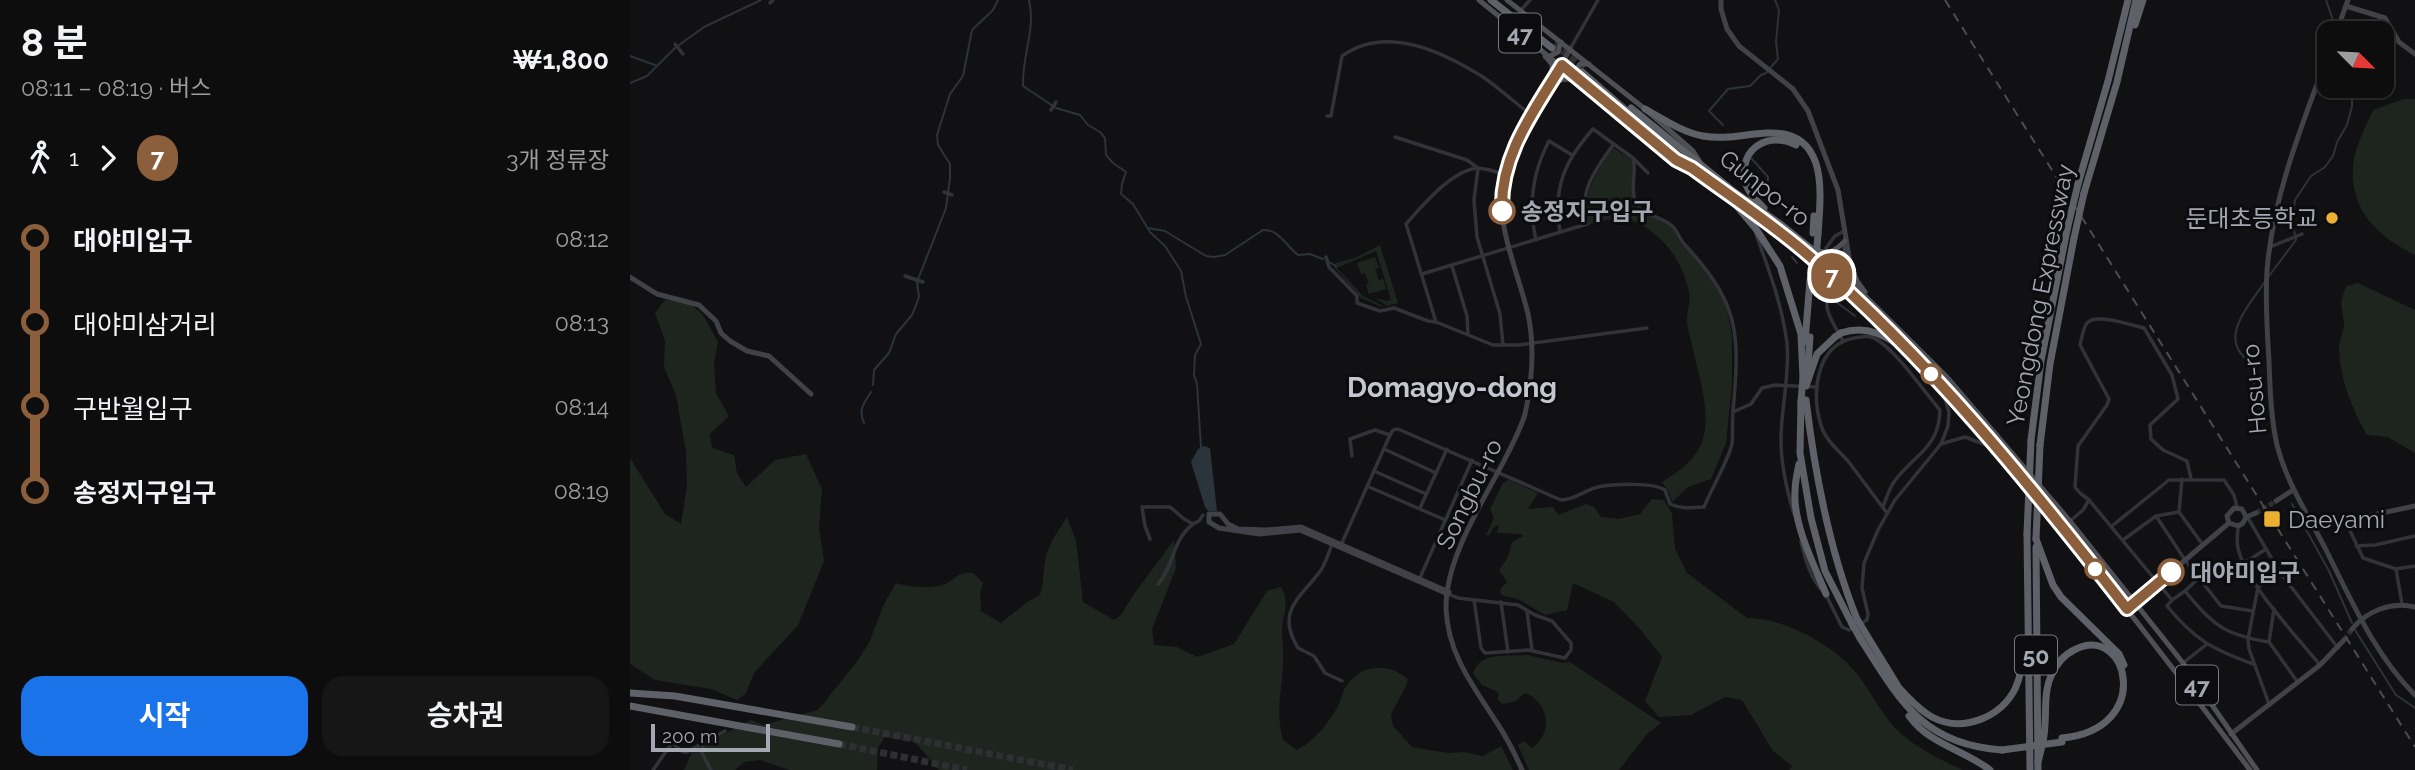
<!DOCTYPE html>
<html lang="ko">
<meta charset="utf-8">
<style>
body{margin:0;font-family:Raleway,"Noto Sans KR",sans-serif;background:#161617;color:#f1f3f6;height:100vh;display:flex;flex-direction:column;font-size:26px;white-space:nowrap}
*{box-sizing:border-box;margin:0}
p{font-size:23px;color:#9a9c9e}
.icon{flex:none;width:38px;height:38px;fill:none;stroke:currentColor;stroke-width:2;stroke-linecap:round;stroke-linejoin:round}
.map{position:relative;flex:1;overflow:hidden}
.details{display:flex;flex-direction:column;background:#0d0d0e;width:630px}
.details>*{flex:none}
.badge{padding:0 14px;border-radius:23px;font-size:24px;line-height:46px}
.needle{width:46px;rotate:114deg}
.buttons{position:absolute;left:1687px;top:21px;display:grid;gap:14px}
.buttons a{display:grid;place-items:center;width:77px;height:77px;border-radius:14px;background:#0d0d0e;box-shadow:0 2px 5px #0004,0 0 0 2px #2d2d2e;font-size:35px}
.scale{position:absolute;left:21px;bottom:18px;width:119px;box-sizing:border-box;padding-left:7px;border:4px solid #a3a8b3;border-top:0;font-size:19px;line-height:24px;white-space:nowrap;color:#a3a8b3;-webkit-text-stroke:5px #0c0c0e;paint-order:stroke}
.map>.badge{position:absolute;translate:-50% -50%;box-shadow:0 0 0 4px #fff}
.legs{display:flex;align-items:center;gap:10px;height:77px;padding:0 21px;font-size:23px}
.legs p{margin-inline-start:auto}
.head{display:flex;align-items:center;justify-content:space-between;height:119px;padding:0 21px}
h1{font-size:38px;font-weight:700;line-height:52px}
.action{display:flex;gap:14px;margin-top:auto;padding:14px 21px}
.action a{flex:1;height:80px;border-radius:21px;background:#1a73e8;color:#fff;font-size:28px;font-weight:700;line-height:80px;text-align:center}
.action a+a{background:#161617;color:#f1f3f6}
ul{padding:0 21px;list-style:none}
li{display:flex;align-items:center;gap:24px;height:84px;font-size:26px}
li i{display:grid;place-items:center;width:10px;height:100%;margin:0 9px;background:currentColor}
li i::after{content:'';width:18px;height:18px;margin:-9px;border:5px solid;border-radius:50%;background:#0d0d0e}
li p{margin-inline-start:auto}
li:first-child i{background:linear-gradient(#0000 50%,currentColor 0)}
li:last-child i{background:linear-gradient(currentColor 50%,#0000 0)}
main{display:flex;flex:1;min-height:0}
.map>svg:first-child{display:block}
.green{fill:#1e251f}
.water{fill:#2b333b}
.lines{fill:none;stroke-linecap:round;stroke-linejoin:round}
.stream{stroke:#2b333b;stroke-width:2}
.secondary-tunnel{stroke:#2e2f33;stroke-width:5;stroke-dasharray:5 2.5;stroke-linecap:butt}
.highway-tunnel{stroke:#2e2f33;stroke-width:7;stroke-dasharray:7 3.5;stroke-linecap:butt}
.street{stroke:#323338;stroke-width:3.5}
.secondary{stroke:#404247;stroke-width:5}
.primary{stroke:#4e5056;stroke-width:5}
.highway{stroke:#5f6168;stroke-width:7}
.rail{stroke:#4b4d52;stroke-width:2;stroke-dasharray:9 7;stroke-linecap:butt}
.highway-bridge{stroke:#5f6168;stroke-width:7}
.line-1-casing{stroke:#fff;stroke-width:16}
.line-1{stroke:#8b5e3c;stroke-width:10}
.stop-1-dot{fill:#fff;stroke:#8b5e3c;stroke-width:3.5}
.poi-dot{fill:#ebb031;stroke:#0c0c0e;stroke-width:2.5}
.labels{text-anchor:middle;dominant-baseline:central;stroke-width:6;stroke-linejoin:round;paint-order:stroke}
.shield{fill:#0c0c0e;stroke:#767982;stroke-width:2}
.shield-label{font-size:23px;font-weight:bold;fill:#a3a8b3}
.street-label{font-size:24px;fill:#a3a8b3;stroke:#0c0c0e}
.stop-label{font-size:24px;font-weight:bold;fill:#a3a8b3;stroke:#0c0c0e;text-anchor:start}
.poi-label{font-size:24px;fill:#a3a8b3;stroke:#0c0c0e;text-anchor:end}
.quarter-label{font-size:28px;font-weight:bold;fill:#c4c7cf;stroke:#0c0c0e}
</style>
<main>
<section class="details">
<div class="head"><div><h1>8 분</h1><p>08:11 – 08:19 · 버스</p></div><b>₩1,800</b></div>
<div class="legs"><svg class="icon" aria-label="walk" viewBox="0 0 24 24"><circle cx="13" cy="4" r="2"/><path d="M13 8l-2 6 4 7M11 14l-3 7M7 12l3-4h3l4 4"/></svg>1<svg class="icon" aria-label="forward" viewBox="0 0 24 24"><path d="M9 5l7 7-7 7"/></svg><b class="badge" style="background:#8b5e3c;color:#fff">7</b><p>3개 정류장</p></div>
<ul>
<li><i style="color:#8b5e3c"></i><b>대야미입구</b><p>08:12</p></li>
<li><i style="color:#8b5e3c"></i><span>대야미삼거리</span><p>08:13</p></li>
<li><i style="color:#8b5e3c"></i><span>구반월입구</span><p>08:14</p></li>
<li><i style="color:#8b5e3c"></i><b>송정지구입구</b><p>08:19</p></li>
</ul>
<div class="action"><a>시작</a><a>승차권</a></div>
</section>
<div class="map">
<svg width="1785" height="770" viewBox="0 0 1785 770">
<rect width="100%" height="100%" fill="#111113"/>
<g class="green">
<path d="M 1774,99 L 1785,99 L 1785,255 C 1748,237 1720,210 1723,167 C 1724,147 1736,127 1743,110 Z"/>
<path d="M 983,148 L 1001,159 L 1003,165 L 1002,198 L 1004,205 L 1009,210 L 1042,227 L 1052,245 L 1064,255 L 1079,274 L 1095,301 L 1102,335 L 1102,384 L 1096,443 L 1081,479 L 1058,487 L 1042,502 L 1039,492 L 1032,482 C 1050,471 1069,458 1074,435 C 1080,404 1067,371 1061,340 C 1059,334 1057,326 1057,319 C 1057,310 1061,302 1059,292 C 1053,261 1031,231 1001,220 C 987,216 972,221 958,225 C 952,194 966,172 983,148 Z"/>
<polygon points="750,245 768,303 757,306 745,298 757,301 761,300 746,251 707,268 733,296 753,306 752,307 731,298 704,267 706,263 725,258"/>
<polygon points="745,257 749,268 745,269 749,280 753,279 756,289 739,294 736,285 739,283 735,273 731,274 727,263"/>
<path d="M 1728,283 L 1785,310 L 1785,453 L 1758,437 L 1737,435 C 1722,408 1710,380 1709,348 C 1709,339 1715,330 1714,322 C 1712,304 1708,303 1717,286 Z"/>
<polygon points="35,300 58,302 73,315 88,342 84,364 86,394 99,416 80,434 82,448 104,455 107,473 116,487 145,460 176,454 192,489 189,528 194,561 168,625 124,673 116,693 107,700 81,689 25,680 0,664 0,458 35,514 51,524 57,487 56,452 46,395 34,367 35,341 25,313"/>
<path d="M 879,480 L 908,493 L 898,509 L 923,507 L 928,515 L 956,504 L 964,507 L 971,517 L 989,519 L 1010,514 L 1022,499 L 1034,500 L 1042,514 L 1045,549 L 1057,573 L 1117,618 C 1148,617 1195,641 1217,663 C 1237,682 1247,708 1265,728 C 1281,745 1312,761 1333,770 L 1159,770 L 1162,766 L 1143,751 L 1112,700 L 1095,697 L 1061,715 L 1029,717 L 1015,701 L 1032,657 L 1010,629 L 984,602 L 943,583 L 937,610 L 915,615 L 888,599 L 871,595 L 870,589 L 877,582 L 869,570 L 878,557 L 882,542 L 893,536 L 891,534 L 867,533 L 869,525 L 864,527 L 859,535 L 856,535 L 864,518 L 860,509 L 873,483 Z"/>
<path d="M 437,517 L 446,541 L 453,602 L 484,620 L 491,615 L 504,594 L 544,540 L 546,568 L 522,629 L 524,645 L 547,647 L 567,657 L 604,644 L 637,591 L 651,587 C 660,601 653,614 652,630 C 652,641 654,652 653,663 C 652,696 645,706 653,740 L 667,750 C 684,741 699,723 708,706 C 712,700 712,691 716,686 C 731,664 758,662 778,679 L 775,688 L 761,714 L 763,726 L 782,747 L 818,753 L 834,752 L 853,756 L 871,746 L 883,770 L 309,770 L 285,742 L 255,737 L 248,748 L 247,770 L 160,770 L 130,760 L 114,762 L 105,770 L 54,770 L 63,750 L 121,720 L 133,725 L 188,710 L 226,663 L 239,643 L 253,606 L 266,583 C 278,587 298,589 312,585 C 326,581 324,572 343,573 L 353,583 L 350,592 L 351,611 L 371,623 L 397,602 L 410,595 C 414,582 413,570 416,557 C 419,542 429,530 437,517 Z"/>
<path d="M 897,655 L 933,663 L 940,662 L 1031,723 L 1017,734 L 989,770 L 899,770 L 888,745 L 894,741 L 902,748 C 924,733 919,702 895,693 L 886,701 L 872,704 L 867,698 L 869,696 L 868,692 L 852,685 L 843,673 C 851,651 878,657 897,655 Z"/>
</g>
<polygon class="water" points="574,446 580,448 587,511 578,511 575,507 561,462 568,449"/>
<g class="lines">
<g class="stream">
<path d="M 399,0 C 406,30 392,54 393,86 L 426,108 L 450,115 L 458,125 L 470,132 L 475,138 L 476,155 L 483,163 L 496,172 L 492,184 L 491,194 L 503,204 L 520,232 L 535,246 L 551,271 L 556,297 L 571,344 L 565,355 L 564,375 L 567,384 L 571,448"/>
<polyline points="1696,0 1705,26"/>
<polyline points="0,56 25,65"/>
<polyline points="0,83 17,76 45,48 74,27 131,0"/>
<polyline points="1093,125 1079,111 1098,89 1120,86 1131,75 1136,73 1148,59 1146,42 1149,10 1145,0"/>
<polyline points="1122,159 1138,177 1137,199"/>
<path d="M 518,228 L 535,231 L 576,256 L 584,257 L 595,255 L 633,230 C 649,229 656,246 668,255 L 680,254 L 693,259"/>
<polyline points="1162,257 1167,263"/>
<polyline points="699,262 706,266"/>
<polyline points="1639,276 1666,240 1662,220 1665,200 1681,176 1695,167 1703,156 1707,142 1717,125 1722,106 1722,86"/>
<path d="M 1634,283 C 1623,300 1597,328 1608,349 C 1612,357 1621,363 1626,371 L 1623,389 L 1634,419"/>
<polyline points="1205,301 1225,316"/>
<polyline points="243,385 244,370 259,353 266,334 282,315 286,305 289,297 287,282 316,208 320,178 320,164 308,145 307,135 320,94 333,76 342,30 363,10 368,0"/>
<path d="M 234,423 C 228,408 234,404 241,392"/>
<polyline points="1662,504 1699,571 1722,623"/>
<polyline points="1725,630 1766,695 1785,708"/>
</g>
<g class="secondary-tunnel">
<polyline points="1626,513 1646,501"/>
<polyline points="1714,640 1722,629"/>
</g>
<g class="highway-tunnel">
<polyline points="924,44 955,69"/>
<polyline points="222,727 443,770"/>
<polyline points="209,744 337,770"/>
</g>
<g class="street">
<polyline points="140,3 143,0"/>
<polyline points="890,11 900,0"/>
<polyline points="45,44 53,54"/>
<polyline points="940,49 968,0"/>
<polyline points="421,110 426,102"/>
<path d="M 697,116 L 701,116 L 712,56 C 756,24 813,52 853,77 C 869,88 884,102 900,114"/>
<polyline points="765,137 837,160 848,168 844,200 847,237 870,314 873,345"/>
<path d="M 875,174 C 866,172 855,168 847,168 C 821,171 792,206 776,224 L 806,322 L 863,345 L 889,345 L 1017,328"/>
<polyline points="314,192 322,195"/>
<path d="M 930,232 C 923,187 934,162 963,129 L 1003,158 L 1018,173"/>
<path d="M 1126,234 C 1139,270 1152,305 1157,343 C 1160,376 1151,407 1151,440 C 1151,464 1157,491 1164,514"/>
<path d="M 906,240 C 898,205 902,173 919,141 L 942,155"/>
<polyline points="1640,247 1672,234"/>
<polyline points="1196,248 1205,236 1214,231"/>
<polyline points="696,257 699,267 727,296 727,303 750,311 764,308 798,321 806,322"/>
<polyline points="822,266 837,316 838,334"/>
<path d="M 792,274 L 957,224 C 948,192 965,170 983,145"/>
<polyline points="275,276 293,282"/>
<polyline points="1192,280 1195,299"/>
<path d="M 1210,284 C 1185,302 1201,318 1213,341"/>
<polyline points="1103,412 1121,404 1132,388 1145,385 1186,387"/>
<polyline points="1311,444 1335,437 1364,448"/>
<polyline points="754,449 806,473"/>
<polyline points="722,456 720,439 745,430 760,435"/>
<polyline points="744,471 796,494"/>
<polyline points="1552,479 1549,512 1573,545"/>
<path d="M 1561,479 L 1557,461 L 1533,450 L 1521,439 L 1520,425 L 1548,399 L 1542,375 L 1514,328 C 1501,325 1467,313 1457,323 C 1453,328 1452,338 1450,345 L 1479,399 L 1477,405 L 1448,446 L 1445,487 L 1450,493 L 1459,500 L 1542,600 L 1537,606 C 1565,640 1582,649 1623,664"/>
<polyline points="737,486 815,520"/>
<path d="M 1253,507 C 1256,499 1259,489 1264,482 C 1284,454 1309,449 1310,410 C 1293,390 1270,356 1249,341 C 1241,335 1233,336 1224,338 C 1186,345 1182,392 1190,422 C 1194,439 1207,449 1218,461 C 1231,478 1244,496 1257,513"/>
<polyline points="790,508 817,449"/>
<polyline points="1526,516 1549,512"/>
<polyline points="1618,518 1649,571 1708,648"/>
<polyline points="1715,520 1733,558 1766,569 1785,566"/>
<polyline points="1440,521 1453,510 1459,500"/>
<polyline points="1482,526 1539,480 1594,480 1604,495 1607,507"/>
<path d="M 1608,526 C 1608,533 1606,541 1608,548 C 1616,584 1666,635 1690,665"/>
<polyline points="520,539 515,526 512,507 540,507 554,519 563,524 569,521 573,515"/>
<polyline points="1493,540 1526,516 1555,560 1591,606 1623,611"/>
<path d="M 1171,542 C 1175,558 1180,577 1191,589"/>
<path d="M 702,544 C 699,552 696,562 691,570 C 671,598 645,610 668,648 L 684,656 L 695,673 L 712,681"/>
<path d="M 711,545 L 760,435 L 763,430 L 768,429 L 931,500 C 945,500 955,490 968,487 C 983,484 1023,482 1035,490 L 1040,504 C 1051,509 1061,508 1074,507 C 1081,490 1098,461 1102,444 C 1103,433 1102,422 1103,411 C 1110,334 1110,304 1055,245 C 1050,240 1048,232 1043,227 C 1033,216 1010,216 1005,200 C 1000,187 1007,171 1003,158"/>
<polyline points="1726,546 1745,545 1785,536"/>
<polyline points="1614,563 1636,549"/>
<polyline points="1766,569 1772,604"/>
<path d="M 1569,578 L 1555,591 C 1583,625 1594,635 1639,642"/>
<polyline points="789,580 842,460"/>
<path d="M 528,584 C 544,567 542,540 563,524"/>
<polyline points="818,594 828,598 888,605 905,615 922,621 941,643 941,650 935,658 898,650 855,653 851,648 844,600"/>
<polyline points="1196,595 1212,627 1219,630 1223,628"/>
<polyline points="1542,600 1555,591"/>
<polyline points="871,602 878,652"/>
<polyline points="1644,609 1639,642 1667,681"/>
<polyline points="897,611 902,650"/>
<polyline points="1230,624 1237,620 1238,614 1232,588 1234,563 1248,530 1265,500 1311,444 1318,426 1319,412 1311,386"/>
<polyline points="1553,663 1577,644"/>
<polyline points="1639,704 1619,649 1618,639 1628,587 1649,571"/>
<polyline points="73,743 72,753 81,770"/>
<polyline points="23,770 42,743 53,752 57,752 95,731"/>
</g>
<g class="secondary">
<polyline points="1091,0 1091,9 1097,29 1109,46 1163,89 1178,111 1208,190 1220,263 1218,274 1210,284"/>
<polyline points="1716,6 1755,18 1769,42 1785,54"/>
<polyline points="1706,33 1718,0"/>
<path d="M 1699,52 C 1673,123 1643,194 1637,271 C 1635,301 1637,331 1639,361 C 1640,388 1641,419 1647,445 C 1657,485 1681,519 1699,556 C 1723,604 1746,656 1785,695"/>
<polyline points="1215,276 1215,241"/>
<polyline points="0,277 27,294 69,305 86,321 91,333 100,341 117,351 139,356 181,394"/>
<polyline points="1646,501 1663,490"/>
<polyline points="1599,523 1597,516 1604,508 1612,509 1616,517"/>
<polyline points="1599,523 1608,526 1613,523 1616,517 1626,513"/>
<polyline points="1685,527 1785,506"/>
<polyline points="818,594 670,530 629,534 589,528 579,522 579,514 590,514 598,524 608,529 636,530 671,527 819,592"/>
<polyline points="1497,609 1599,523"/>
<path d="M 1722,629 C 1737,611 1761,601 1785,607"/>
<polyline points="1601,734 1690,665 1714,640"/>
<path d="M 892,770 C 885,754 877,738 867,723 C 844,687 818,655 816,609 C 815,557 855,499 878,453 C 884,441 891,428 895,414 C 902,382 905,347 898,314 C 887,267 864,225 874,175 C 884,129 919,90 940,49"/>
</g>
<g class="primary">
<polyline points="849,0 1046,160 1056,165"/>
<polyline points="877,0 1015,109 1063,151 1070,162"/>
<polyline points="915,56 922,64 922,82 935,79 947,80"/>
<polyline points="920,56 928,52 931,42"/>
<polyline points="946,78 947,68 950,64 959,64"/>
<path d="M 1185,249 C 1198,256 1206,250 1215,241"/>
<polyline points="1220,263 1227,281 1235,292"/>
<polyline points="1215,276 1317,377 1440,521 1553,663 1627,770"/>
<polyline points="1210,284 1276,347"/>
<path d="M 1283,354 C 1404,486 1512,627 1620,770"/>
</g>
<g class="highway">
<polyline points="861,0 922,48"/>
<polyline points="1505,25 1513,0"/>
<polyline points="952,72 1062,168 1151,234 1210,284"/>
<polyline points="1001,108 1102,190 1149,223 1215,276"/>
<path d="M 1015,109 C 1033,119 1052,132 1073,136 C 1095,140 1115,134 1137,133 C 1199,130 1191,192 1188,234"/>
<polyline points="1448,184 1478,81 1498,0"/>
<polyline points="1454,193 1487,82 1506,0"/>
<polyline points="1104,203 1126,229 1150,266 1171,334 1173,378"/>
<path d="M 1134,208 C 1126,200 1117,192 1115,180 C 1109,148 1139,131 1166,145"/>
<polyline points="1183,233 1184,216"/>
<path d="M 1211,333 C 1240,323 1260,339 1284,355"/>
<polyline points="1175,342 1180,280"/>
<polyline points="1177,378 1180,337"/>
<polyline points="1176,386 1187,354 1205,337"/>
<path d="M 1176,400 C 1185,475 1199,550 1227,619"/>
<polyline points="1171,401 1170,453 1181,518 1195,571 1222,624"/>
<polyline points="1401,440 1411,361 1437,230"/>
<polyline points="1410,445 1420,364 1444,238"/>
<path d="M 1169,464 C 1167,473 1165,483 1165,492 C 1163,524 1184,565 1196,594"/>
<polyline points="1397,534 1400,770"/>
<polyline points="1406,539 1423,585 1431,597 1489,654 1494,665"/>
<polyline points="1406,547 1408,770"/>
<polyline points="1236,634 1271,691"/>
<path d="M 1230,638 C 1269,699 1292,745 1372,750"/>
<path d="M 1270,689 C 1280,699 1289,710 1302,717 C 1332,733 1370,718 1385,689 C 1392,674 1393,658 1395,642"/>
<polyline points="0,693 45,696 222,727"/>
<polyline points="0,706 209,744"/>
<path d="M 1279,716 C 1300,745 1333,749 1360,770"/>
<path d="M 1408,762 C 1410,753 1413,744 1414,735 C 1417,716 1413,694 1421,676 C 1426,664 1435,654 1446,649 C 1498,624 1525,729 1432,738"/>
</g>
<polyline class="rail" points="1315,0 1785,747"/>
<g class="highway-bridge">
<polyline points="1437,230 1448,184"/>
<polyline points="1444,238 1454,193"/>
<polyline points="1184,282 1188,234"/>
<polyline points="1205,337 1211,333"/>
<polyline points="1171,401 1173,378"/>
<polyline points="1397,534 1401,440"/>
<polyline points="1406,539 1410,445"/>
<polyline points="1227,619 1236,634"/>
<polyline points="1222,624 1230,638"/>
<polyline points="1372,750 1432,742"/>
</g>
</g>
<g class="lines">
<g class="line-1-casing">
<path id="line-1" d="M 872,211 C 870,155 904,111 932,65 L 1046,160 L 1062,168 C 1100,196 1141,223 1177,254 C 1298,358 1399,483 1497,609 L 1541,572"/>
</g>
<use href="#line-1" class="line-1"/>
</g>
<g class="stop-1-dot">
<circle cx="872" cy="211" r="12"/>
<circle cx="1301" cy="374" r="9"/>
<circle cx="1465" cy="569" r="9"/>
<circle cx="1541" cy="572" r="12"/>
</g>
<g class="poi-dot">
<circle cx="1702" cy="218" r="7"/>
<rect x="1633" y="510" width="18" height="18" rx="3.5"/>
</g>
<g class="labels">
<g class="shield">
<rect x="869" y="13.5" width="42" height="39" rx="5"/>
<rect x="1385" y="635.5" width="42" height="39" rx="5"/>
<rect x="1546" y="665.5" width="42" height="39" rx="5"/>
</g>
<g class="shield-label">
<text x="890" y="33">47</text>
<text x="1406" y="655">50</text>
<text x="1567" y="685">47</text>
</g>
<g class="street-label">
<text transform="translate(1135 188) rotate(38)">Gunpo-ro</text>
<text transform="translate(1410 295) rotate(-79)">Yeongdong Expressway</text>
<text transform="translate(1624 389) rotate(-95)">Hosu-ro</text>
<text transform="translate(839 494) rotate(-64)">Songbu-ro</text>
</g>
<g class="stop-label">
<text x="891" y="211">송정지구입구</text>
<text x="1560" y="572">대야미입구</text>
</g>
<g class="poi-label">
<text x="1688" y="218">둔대초등학교</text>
<text x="1658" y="519" text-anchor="start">Daeyami</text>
</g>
<g class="quarter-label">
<text x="822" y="387">Domagyo-dong</text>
</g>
</g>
</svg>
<div class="buttons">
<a><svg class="needle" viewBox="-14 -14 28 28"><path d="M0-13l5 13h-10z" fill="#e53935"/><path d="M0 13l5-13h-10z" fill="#9a9c9e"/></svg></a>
</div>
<div class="scale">200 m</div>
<b class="badge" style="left:1202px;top:276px;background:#8b5e3c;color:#fff">7</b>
</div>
</main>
